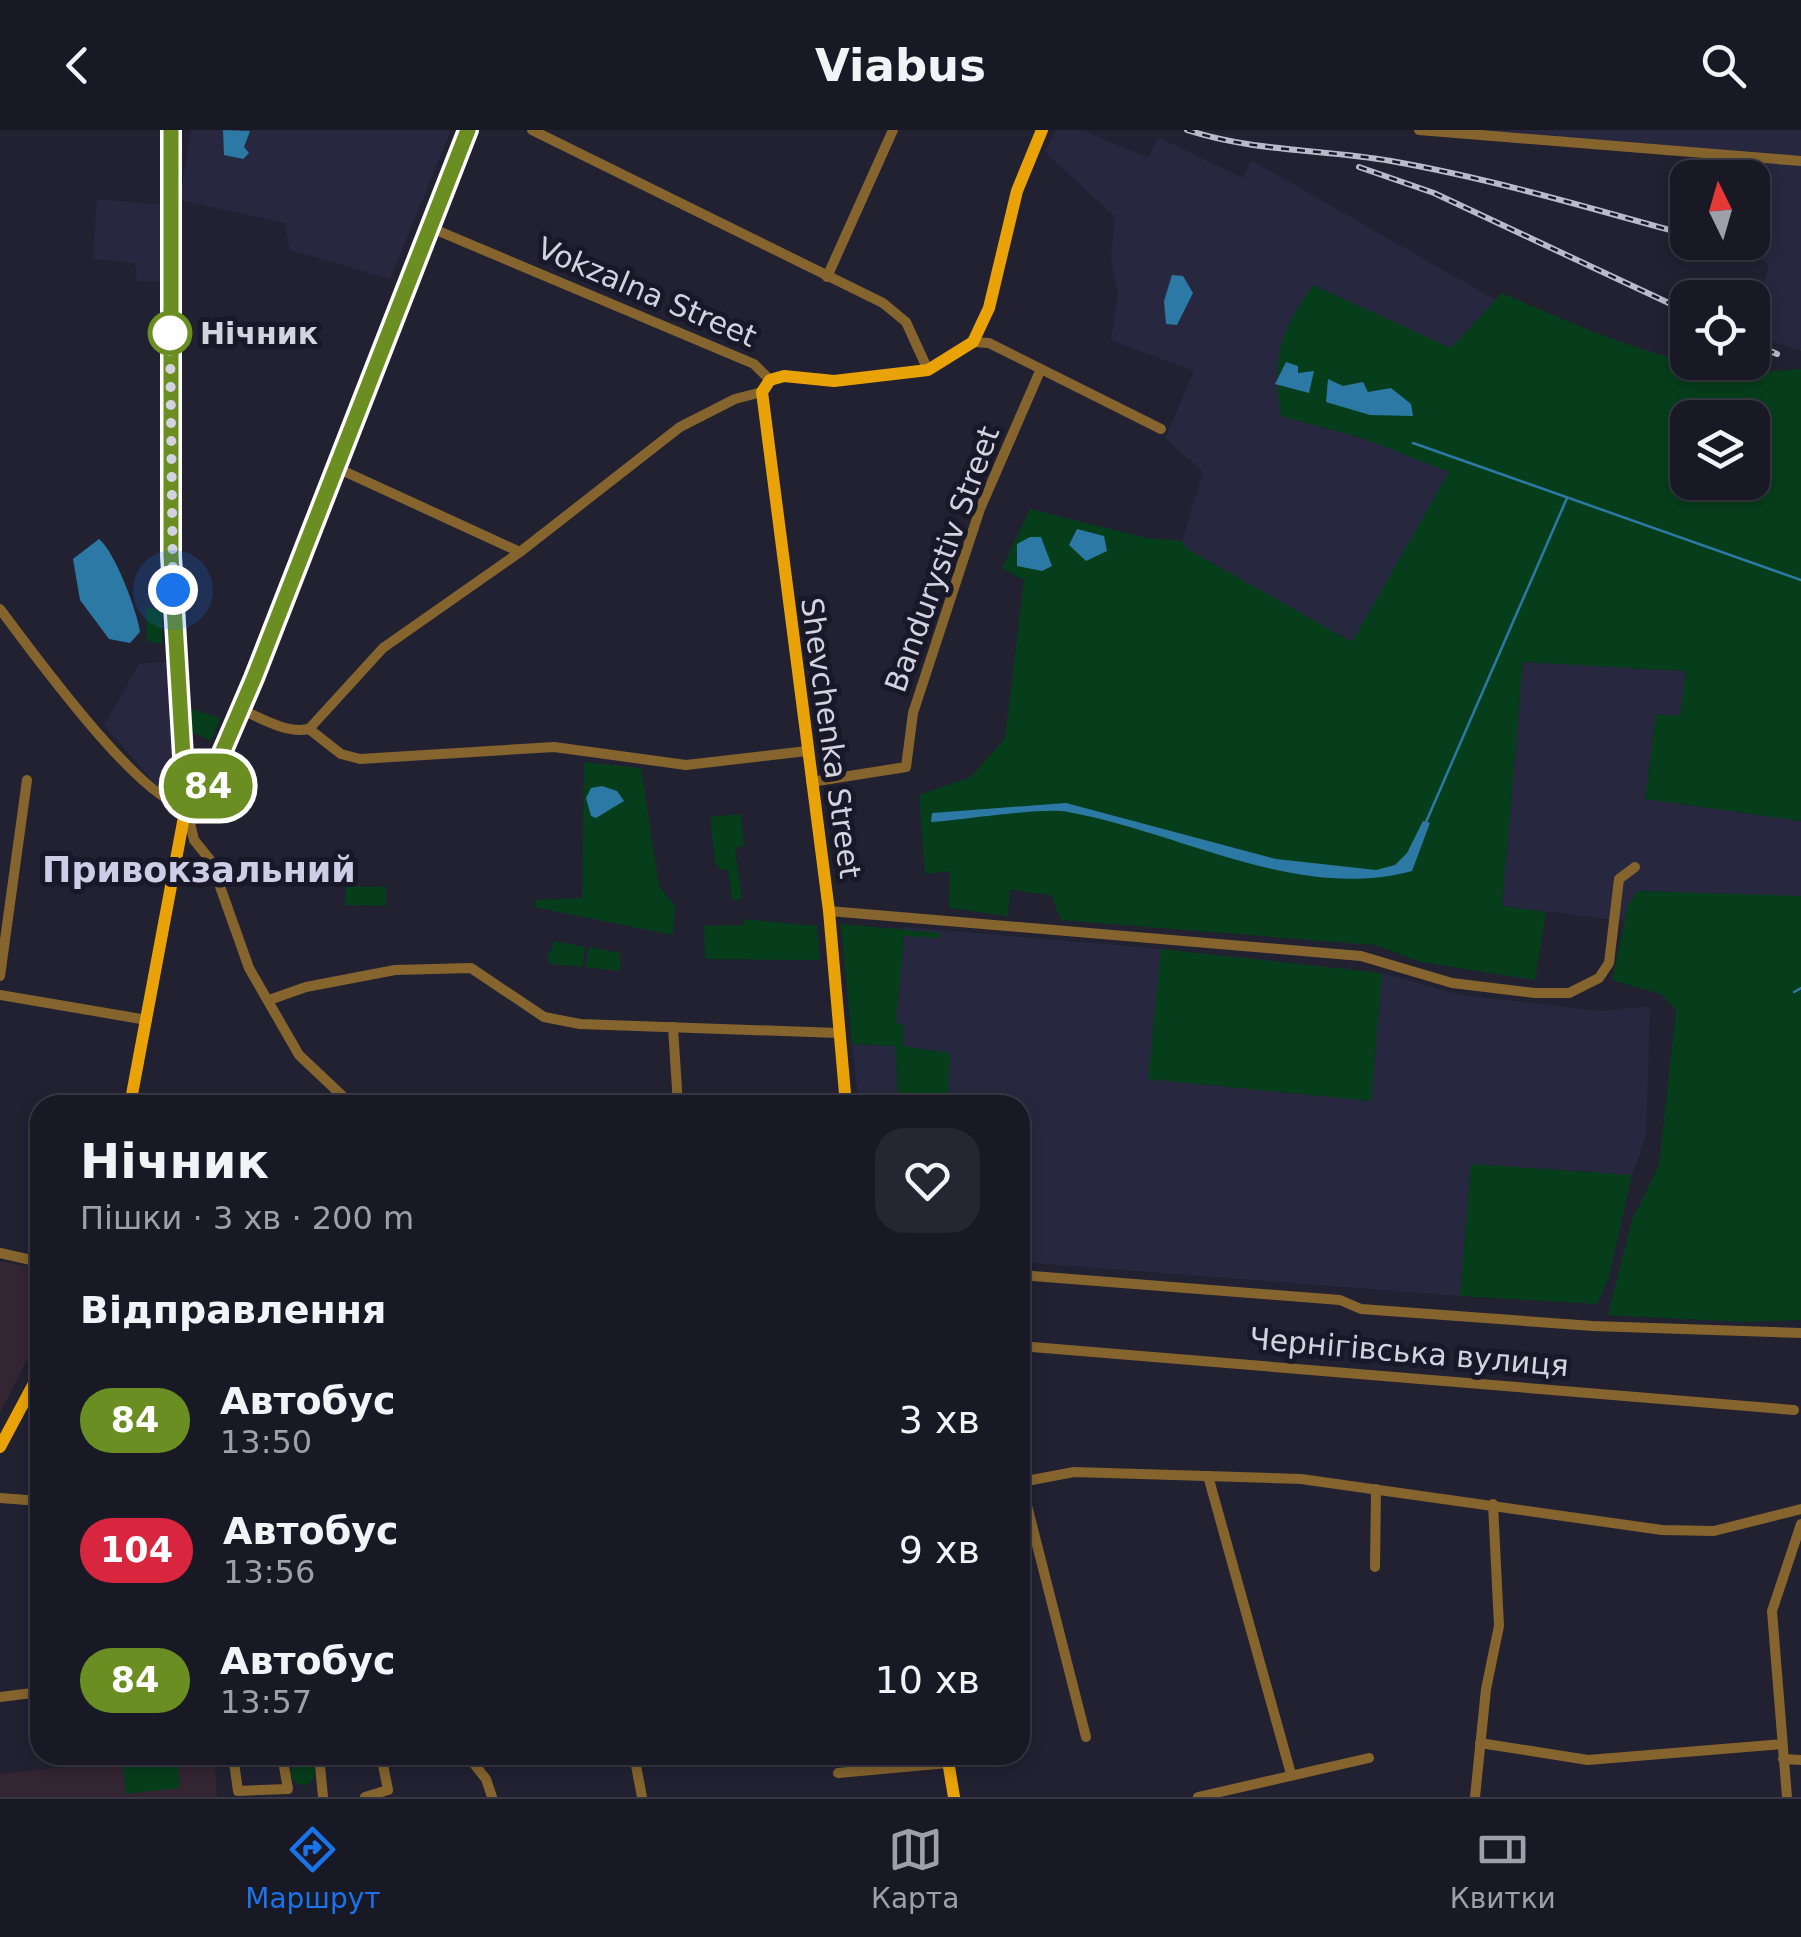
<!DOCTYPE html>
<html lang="uk">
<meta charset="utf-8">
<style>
body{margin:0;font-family:"DejaVu Sans",sans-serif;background:#262632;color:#f1f3f6;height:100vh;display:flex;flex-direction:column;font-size:38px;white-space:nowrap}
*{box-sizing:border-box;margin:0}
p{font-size:32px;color:#9fa0a7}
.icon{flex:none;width:55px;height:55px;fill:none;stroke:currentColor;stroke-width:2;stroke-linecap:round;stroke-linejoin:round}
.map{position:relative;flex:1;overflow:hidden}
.panel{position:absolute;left:30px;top:965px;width:1000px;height:670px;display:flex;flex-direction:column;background:#191926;border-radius:30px;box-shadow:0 5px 15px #0003,0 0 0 2px #373843}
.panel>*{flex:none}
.badge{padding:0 20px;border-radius:32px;font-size:35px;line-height:65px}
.needle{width:65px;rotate:355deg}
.controls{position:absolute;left:1670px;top:30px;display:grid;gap:20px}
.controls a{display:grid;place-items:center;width:100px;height:100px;border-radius:20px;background:#191926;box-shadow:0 5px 15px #0003,0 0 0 2px #373843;font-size:50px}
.you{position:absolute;width:50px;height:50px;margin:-25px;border:8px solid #fff;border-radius:50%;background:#1a73e8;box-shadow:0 0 0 15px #1a73e833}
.map>.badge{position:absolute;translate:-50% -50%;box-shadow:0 0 0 5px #fff}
h2{padding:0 50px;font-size:38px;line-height:90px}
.round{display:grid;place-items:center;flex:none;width:105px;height:105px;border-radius:30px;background:#262632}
.head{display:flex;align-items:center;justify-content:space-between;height:170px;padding:0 50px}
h1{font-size:48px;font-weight:700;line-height:75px}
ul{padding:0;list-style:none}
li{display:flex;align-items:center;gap:30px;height:130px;padding:0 50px}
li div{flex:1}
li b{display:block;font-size:38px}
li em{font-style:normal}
li .badge{min-width:110px;font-weight:700;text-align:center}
header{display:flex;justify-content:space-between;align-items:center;height:130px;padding:0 50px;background:#191926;font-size:45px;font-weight:700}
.tab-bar{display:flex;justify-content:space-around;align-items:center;height:140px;border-top:2px solid #373843;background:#191926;font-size:28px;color:#9fa0a7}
.tab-bar a{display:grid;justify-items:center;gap:5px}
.tab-bar .selected{color:#1a73e8}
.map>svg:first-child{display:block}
.built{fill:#27283f}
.education{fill:#332532}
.green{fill:#063e1b;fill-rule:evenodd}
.water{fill:#2c79a5}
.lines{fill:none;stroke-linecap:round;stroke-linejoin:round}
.stream{stroke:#2c79a5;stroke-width:2.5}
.minor{stroke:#85642d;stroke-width:10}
.major{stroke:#e9a308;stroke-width:12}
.rail-casing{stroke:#babbc8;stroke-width:6}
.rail{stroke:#181828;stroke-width:2.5;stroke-dasharray:8;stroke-linecap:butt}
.line-casing{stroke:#fff;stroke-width:22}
.line{stroke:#6b8e23;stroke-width:15}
.walk{stroke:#d2d3df;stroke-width:10;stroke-dasharray:0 18}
.stop-dot{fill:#fff;stroke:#6b8e23;stroke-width:5}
.labels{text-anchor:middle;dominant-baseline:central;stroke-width:10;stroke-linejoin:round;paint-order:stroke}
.street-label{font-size:30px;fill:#d2d3df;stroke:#181828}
.stop-label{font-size:30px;font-weight:bold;fill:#d2d3df;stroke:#181828;text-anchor:start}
.quarter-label{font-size:35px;font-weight:bold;fill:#cccee5;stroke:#181828}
</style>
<header><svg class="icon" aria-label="back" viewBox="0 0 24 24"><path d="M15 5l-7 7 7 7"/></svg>Viabus<svg class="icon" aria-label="search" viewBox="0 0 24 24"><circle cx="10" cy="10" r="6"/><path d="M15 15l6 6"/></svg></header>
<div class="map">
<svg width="1801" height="1667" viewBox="0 0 1801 1667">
<rect width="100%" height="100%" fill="#212132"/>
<g class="built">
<polygon points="191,0 451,0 390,149 290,120 284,93 180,70"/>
<polygon points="1056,0 1083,0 1148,28 1158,7 1243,48 1251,30 1496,170 1451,218 1314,155 1281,286 1362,308 1450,341 1352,512 1186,418 1182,411 1203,342 1165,308 1194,241 1111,210 1118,163 1111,129 1115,87 1045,22"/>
<polygon points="1440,0 1801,0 1801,221 1753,205 1753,187 1769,135 1739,113 1752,112 1752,48 1728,47 1727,23"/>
<polygon points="97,69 163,75 166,151 137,151 135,133 93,129"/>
<polygon points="170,532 175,652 158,657 104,595 140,533"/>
<polygon points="1523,532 1686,541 1680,587 1656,584 1645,669 1801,691 1801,766 1638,761 1624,791 1502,776"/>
<polygon points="905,797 1161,819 1149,949 1371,971 1382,843 1461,865 1600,881 1650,876 1646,1006 1632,1045 1471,1034 1460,1166 1020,1132 1020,975 947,975 950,924 902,916 896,893"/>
<polygon points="852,914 895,916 898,965 858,965"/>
</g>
<g class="education">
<polygon points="0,1131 40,1139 40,1204 0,1283"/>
<polygon points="178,1625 214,1625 217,1667 0,1667 0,1644"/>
</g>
<g class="green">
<path d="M 1313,155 L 1451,218 L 1502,163 C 1596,203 1697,252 1801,239 L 1801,691 L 1645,669 L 1656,584 L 1680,586 L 1686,541 L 1523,532 L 1502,776 L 1546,782 L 1535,850 L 1421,832 L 1375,815 L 1061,790 L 1051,765 L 1010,760 L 1008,786 L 949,778 L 950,741 L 925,744 L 919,665 L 971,647 L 1005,608 L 1024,450 L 1002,438 L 1030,379 L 1147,408 L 1182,411 L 1186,418 L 1352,512 L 1449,342 L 1362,308 L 1281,286 C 1271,229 1280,202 1313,155 ZM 1688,288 L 1752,288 L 1752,352 L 1688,352 Z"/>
<polygon points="146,477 162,481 162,514 147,511"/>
<polygon points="191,579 220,588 211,611 191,602"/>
<polygon points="584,632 641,638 659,756 675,776 673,805 534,777 535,770 582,768"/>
<polygon points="741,684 744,716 735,718 742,769 732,770 728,740 721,740 715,732 710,687"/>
<polygon points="346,756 386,757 386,776 345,775"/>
<polygon points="1638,761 1801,766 1801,1190 1744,1192 1608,1185 1632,1090 1659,1035 1676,880 1661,864 1612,850 1628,775"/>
<polygon points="744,789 817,796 820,830 705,829 704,796 743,795"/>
<polygon points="841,794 941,803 940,808 904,806 896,892 903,895 903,916 950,923 948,969 898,965 895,916 852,914"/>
<polygon points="555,811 585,817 582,837 551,834 547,828"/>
<polygon points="589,817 620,823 620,841 585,837"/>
<polygon points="1161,819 1382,843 1371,971 1148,949"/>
<polygon points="1471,1034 1632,1045 1609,1147 1597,1174 1460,1166"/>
<polygon points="177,1629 180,1658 126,1664 123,1636"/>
<circle cx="303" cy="1643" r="12"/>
</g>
<g class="water">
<polygon points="223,0 250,1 244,17 249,23 243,29 224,25"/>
<polygon points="1172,145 1183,146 1193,163 1177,195 1166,194 1164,171"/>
<polygon points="1286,232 1298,236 1298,243 1314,241 1309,263 1275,254"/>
<polygon points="1328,249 1343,256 1363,252 1368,262 1391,258 1411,274 1413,286 1370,285 1326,272"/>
<polygon points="1077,399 1104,406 1107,421 1086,431 1069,415"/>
<polygon points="1030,407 1041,407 1052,436 1042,441 1017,436 1017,414"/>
<path d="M 99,409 C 115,422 137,481 140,502 L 130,513 L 109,509 L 80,470 L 73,429 Z"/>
<polygon points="602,656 617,661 624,671 596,688 591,686 586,668 591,658"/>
<path d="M 1066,673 L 1276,729 L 1376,740 L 1395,735 L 1407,723 L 1423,691 L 1430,693 L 1412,741 C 1298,772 1180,702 1068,682 C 1041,677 964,690 931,692 L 932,683 Z"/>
</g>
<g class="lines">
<g class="stream">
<polyline points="1413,313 1801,450"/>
<polyline points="1426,692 1567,368"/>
<polyline points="1794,862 1801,858"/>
</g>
<g class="minor">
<polyline points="171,0 171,426 186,676 194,710 211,731 249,838 299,925 352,975"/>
<polyline points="532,0 883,173 906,192 928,240"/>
<polyline points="1419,0 1801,31"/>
<polyline points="429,97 754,234 770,250"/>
<polyline points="827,147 893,0"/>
<polyline points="973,212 989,213 1161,299"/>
<polyline points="337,338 520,422"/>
<path d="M 0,479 C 30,519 143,675 186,676"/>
<path d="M 240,579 C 261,588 286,604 309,599 L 383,518 L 520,422 L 680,297 L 735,269 L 762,262"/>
<polyline points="309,599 341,624 360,629 554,617 686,635 807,621"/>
<polyline points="811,652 906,637 913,583 980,379 1040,241"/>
<polyline points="829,781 1361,826 1452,853 1535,863 1569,863 1599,848 1609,833 1619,749 1635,737"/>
<polyline points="0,846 27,650"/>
<polyline points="0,865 147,890"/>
<polyline points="269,870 306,857 395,840 471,838 544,887 580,894 838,903"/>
<polyline points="673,897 678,975"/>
<polyline points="0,1123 40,1132"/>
<polyline points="1020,1145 1340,1170 1361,1179 1593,1196 1801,1203"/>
<polyline points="1020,1216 1794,1280"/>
<polyline points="1208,1346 1291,1644"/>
<polyline points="0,1368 40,1371"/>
<polyline points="1375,1437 1376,1359"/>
<polyline points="0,1567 40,1562"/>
<polyline points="1086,1607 1021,1352 1074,1342 1301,1349 1662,1400 1714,1401 1801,1379"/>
<polyline points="1480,1613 1588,1630 1782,1614"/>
<polyline points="233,1625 238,1661 288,1659 282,1625"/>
<polyline points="319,1625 323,1667"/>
<polyline points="467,1625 486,1649 492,1667"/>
<polyline points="634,1625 642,1667"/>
<polyline points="1783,1629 1801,1630"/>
<polyline points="838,1643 948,1633"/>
<polyline points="365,1667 388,1660 381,1625"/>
<polyline points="1198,1667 1369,1628"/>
<polyline points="1475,1667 1486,1559 1499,1496 1493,1374"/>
<polyline points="1787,1667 1772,1481 1801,1394"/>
</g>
<g class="major">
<polyline points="130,975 186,676 206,660 254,548 468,0"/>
<polyline points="846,975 829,781 762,262 770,250 784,246 834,251 928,240 973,212 989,178 1017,61 1042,0"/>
<polyline points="0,1317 40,1242"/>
<polyline points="947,1625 954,1667"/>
</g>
<g class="rail-casing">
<g id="rail">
<path d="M 1187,0 C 1254,22 1323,19 1391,31 C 1487,48 1580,75 1673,101"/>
<polyline points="1359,37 1434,63 1688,182"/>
<polyline points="1752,213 1777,224"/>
</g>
</g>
<use href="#rail" class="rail"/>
</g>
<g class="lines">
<g class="line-casing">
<polyline id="line" points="171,0 171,426 186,676 206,660 254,548 468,0"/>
</g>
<use href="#line" class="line"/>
<polyline class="walk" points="170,203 173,460"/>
</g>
<circle class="stop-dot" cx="170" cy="203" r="20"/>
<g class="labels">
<g class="street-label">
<text transform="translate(647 162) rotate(23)">Vokzalna Street</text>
<text transform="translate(942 429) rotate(-70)">Bandurystiv Street</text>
<text transform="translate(831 608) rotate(82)">Shevchenka Street</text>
<text transform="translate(1409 1222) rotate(5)">Чернігівська вулиця</text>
</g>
<g class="stop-label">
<text x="200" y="203">Нічник</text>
</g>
<g class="quarter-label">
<text x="199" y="740">Привокзальний</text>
</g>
</g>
</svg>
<div class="controls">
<a><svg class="needle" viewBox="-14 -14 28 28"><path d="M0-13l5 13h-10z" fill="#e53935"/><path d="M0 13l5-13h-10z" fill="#9fa0a7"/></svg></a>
<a><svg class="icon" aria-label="locate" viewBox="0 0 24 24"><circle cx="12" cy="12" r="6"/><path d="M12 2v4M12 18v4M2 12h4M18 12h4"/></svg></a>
<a><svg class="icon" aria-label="layers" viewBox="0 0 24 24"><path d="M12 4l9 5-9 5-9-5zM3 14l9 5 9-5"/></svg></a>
</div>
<div class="you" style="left:173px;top:460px"></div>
<b class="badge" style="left:208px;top:656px;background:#6b8e23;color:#fff">84</b>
<section class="panel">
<div class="head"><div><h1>Нічник</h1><p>Пішки · 3 хв · 200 m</p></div><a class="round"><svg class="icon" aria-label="heart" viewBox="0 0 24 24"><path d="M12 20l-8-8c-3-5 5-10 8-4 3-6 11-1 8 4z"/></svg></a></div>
<h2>Відправлення</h2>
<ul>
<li><span class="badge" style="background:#6b8e23;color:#fff">84</span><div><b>Автобус</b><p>13:50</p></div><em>3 хв</em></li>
<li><span class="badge" style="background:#d7263d;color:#fff">104</span><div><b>Автобус</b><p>13:56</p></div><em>9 хв</em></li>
<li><span class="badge" style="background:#6b8e23;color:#fff">84</span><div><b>Автобус</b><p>13:57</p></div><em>10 хв</em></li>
</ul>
</section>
</div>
<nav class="tab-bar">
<a class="selected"><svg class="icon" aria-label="directions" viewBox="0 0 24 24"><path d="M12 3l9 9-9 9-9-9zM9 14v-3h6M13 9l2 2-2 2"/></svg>Маршрут</a>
<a><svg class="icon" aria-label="map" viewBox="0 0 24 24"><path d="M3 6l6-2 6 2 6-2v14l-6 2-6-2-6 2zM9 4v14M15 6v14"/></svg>Карта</a>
<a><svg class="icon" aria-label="tickets" viewBox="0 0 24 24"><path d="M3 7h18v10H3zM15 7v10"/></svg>Квитки</a>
</nav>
